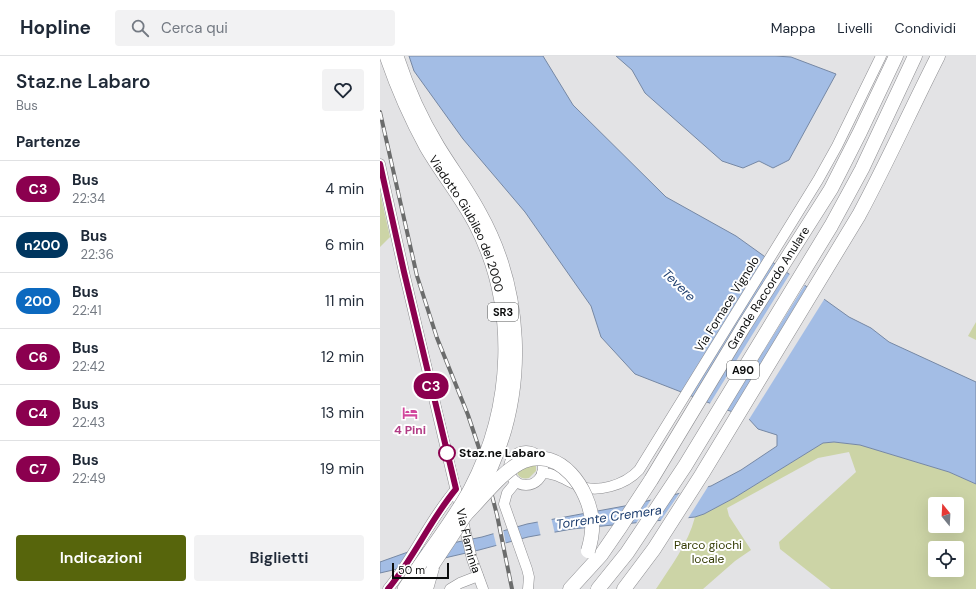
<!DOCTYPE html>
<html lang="it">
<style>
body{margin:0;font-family:"DM Sans",sans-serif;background:#f2f2f3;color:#1f2937;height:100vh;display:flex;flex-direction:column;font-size:15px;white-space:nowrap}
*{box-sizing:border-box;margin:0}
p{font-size:13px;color:#747a83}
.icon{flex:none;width:22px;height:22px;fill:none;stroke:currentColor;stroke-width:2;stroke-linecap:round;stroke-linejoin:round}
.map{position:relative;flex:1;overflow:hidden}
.drawer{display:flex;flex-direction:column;background:#fff;width:380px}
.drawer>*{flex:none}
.badge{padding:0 8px;border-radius:13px;font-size:14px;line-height:26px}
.needle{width:26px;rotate:342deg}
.buttons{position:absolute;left:548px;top:441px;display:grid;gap:8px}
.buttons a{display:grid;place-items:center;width:36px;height:36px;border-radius:4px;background:#fff;box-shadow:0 4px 16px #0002;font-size:20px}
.scale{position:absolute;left:12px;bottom:10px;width:57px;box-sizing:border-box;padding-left:4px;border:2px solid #0c0d0d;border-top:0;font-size:11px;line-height:14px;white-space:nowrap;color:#0c0d0d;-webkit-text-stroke:3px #fff;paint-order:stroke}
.map>.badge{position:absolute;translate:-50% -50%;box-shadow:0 0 0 2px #fff}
h2{padding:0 16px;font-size:15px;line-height:36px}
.round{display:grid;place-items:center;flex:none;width:42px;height:42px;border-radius:4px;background:#f2f2f3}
.headline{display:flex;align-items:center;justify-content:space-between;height:68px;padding:0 16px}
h1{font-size:19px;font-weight:600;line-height:30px}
.cta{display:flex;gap:8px;margin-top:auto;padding:8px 16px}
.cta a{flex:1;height:46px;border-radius:4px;background:#57650c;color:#fff;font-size:16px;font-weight:600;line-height:46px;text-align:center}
.cta a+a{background:#f2f2f3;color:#1f2937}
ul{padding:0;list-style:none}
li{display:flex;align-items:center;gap:12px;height:56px;padding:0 16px;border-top:1px solid #e0e1e3}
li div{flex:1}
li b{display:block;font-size:15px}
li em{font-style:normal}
li .badge{min-width:44px;font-weight:700;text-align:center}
header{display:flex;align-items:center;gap:24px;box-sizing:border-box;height:56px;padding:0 20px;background:#fff;border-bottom:1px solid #e0e1e3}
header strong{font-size:19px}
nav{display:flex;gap:22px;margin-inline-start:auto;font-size:14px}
.search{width:280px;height:36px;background:#f2f2f3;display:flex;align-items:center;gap:10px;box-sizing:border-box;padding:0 14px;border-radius:4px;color:#747a83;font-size:15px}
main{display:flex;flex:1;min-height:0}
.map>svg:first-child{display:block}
.green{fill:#ccd4a6;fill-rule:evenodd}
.water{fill:#a3bde5;stroke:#7688a4}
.pier{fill:#e3e3e5}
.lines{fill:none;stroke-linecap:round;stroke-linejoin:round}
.tertiary-casing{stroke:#8d8d90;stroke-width:11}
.trunk-casing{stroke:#8d8d90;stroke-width:14}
.motorway-casing{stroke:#8d8d90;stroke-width:15}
.tertiary{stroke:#fff;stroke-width:10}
.trunk{stroke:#fff;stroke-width:13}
.motorway{stroke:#fff;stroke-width:14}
.rail-casing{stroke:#6b6c6c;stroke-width:4}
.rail{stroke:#fff;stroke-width:2.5;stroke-dasharray:8;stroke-linecap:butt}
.trunk-bridge-casing{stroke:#8d8d90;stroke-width:14;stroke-linecap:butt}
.motorway-bridge-casing{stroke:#8d8d90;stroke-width:15;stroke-linecap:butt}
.trunk-bridge{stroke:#fff;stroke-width:13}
.motorway-bridge{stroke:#fff;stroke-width:14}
.line-casing{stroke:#fff;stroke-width:9}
.line{stroke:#8b004f;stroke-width:6}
.stop-dot{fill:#fff;stroke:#8b004f;stroke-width:2}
.labels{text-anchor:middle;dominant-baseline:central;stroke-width:4;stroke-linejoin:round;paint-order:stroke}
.shield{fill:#fff;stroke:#555656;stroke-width:1}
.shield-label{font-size:11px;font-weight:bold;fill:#0c0d0d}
.street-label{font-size:12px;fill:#0c0d0d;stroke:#fff}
.hotel-label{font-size:12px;font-weight:bold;fill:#b23c85;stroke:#fff}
.stop-label{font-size:12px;font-weight:bold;fill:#0c0d0d;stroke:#fff;text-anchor:start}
.park-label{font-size:12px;fill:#353c04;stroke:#fff}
.water-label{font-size:13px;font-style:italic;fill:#1d3e6f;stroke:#fff}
</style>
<header>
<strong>Hopline</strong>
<div class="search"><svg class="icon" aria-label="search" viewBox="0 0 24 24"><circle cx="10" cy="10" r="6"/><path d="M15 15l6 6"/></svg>Cerca qui</div>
<nav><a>Mappa</a><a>Livelli</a><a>Condividi</a></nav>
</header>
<main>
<section class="drawer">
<div class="headline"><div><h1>Staz.ne Labaro</h1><p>Bus</p></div><a class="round"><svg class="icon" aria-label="heart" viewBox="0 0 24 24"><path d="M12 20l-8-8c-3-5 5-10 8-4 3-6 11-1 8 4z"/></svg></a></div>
<h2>Partenze</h2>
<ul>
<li><span class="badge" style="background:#8b004f;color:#fff">C3</span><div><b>Bus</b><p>22:34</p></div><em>4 min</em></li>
<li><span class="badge" style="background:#00365f;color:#fff">n200</span><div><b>Bus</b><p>22:36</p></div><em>6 min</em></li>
<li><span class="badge" style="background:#0c69bf;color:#fff">200</span><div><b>Bus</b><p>22:41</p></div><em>11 min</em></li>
<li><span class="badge" style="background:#8b004f;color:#fff">C6</span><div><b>Bus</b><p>22:42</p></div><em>12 min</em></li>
<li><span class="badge" style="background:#8b004f;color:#fff">C4</span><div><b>Bus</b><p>22:43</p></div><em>13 min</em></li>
<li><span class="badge" style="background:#8b004f;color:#fff">C7</span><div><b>Bus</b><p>22:49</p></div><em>19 min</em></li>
</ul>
<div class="cta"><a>Indicazioni</a><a>Biglietti</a></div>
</section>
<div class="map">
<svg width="596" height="533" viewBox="0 0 596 533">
<rect width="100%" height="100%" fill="#e3e3e5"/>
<g class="green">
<polygon points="0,136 10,181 0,191"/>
<polygon points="596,266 596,284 588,280"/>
<path d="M 454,386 L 480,389 L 569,416 L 596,428 L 596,533 L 451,533 L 400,493 L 399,486 L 476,416 L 469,396 L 438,402 L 347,452 L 349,460 L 371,494 L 355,505 L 323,533 L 276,533 C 291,510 308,488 315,461 L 324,458 L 354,442 L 443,387 ZM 555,448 L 577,448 L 577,470 L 555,470 ZM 555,492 L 577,492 L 577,514 L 555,514 Z"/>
<path d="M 136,409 L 156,409 L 156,415 L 149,422 C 139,424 136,418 136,409 Z"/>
</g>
<g class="water">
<polygon points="29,0 163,0 193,49 286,141 356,180 469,261 491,272 509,286 596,326 596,428 569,416 480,389 454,386 443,387 354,442 324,458 315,461 192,473 148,481 99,494 0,517 0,506 28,496 102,481 147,468 250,449 331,430 361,414 397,390 397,379 378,373 368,362 255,318 221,281 211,250 145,156 83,83 34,15"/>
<polygon points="236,0 395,0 411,1 456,18 409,104 393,112 379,105 363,112 342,105 265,37 252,14"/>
</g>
<g class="pier">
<polygon points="411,216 426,227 346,355 329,349"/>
<polygon points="428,229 445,242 368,365 351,358"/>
<polygon points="329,429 307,464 279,467 301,435"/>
<polygon points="295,436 276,467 255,469 272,442"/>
<polygon points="171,461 175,478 161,481 157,463"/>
<polygon points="123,473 126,489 117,492 113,476"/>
</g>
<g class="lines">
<g class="tertiary-casing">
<g id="tertiary">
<path id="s1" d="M 0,108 L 24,216 L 92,503 L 103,533"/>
<circle cx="146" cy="412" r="17"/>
<path d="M 162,417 C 176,417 185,424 197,429 C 217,438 245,429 259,414 L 438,124 L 457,90 L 501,0"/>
<polyline points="136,426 127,437 124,448 147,513 149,521 148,533"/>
<path d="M 8,533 C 34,502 49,464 76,433"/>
<polyline points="70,533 80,527 98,520"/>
</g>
</g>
<g class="trunk-casing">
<g id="trunk">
<polyline points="24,533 35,516"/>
<polyline points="37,533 50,515"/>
</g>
</g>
<g class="motorway-casing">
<g id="motorway">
<polyline points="46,533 52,512"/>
<path id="s2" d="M 190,533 L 221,499 L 241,470 L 271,424 L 364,270 L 451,133 L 480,76 L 516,0"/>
<polyline points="218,533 247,497 305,410 451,170 482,113 535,0"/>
<path d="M 244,533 L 274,493 L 322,418 L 479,159 C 507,107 531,53 558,0"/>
</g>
</g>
<use href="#tertiary" class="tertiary"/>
<use href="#trunk" class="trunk"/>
<use href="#motorway" class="motorway"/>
<g class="rail-casing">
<polyline id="rail" points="0,56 37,220 57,282 88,359 102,401 117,459 132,533"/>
</g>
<use href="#rail" class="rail"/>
<g class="trunk-bridge-casing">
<g id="trunk-bridge">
<path id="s3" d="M 6,0 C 17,32 30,62 46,91 C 61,117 81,141 95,168 C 138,251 133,351 90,433 C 75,461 53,489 35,516"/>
<path d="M 17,0 C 27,31 41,62 58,90 C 72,113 88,134 100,157 C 143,234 147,330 112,410 C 97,445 74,477 53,509"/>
</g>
</g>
<g class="motorway-bridge-casing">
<path id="motorway-bridge" d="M 86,458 C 102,442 124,413 144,405 C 181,391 209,433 212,465 C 213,476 211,485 208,495"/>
</g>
<use href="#trunk-bridge" class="trunk-bridge"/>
<use href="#motorway-bridge" class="motorway-bridge"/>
</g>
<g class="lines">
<g class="line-casing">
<path id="line" d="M 0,108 L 24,216 L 76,433 C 50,464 34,502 8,533"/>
</g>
<use href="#line" class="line"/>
</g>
<defs>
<g id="hotel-bare" transform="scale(1.2)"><path d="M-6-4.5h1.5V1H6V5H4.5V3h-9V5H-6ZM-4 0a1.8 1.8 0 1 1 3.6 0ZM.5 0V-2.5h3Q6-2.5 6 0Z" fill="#d1479c" stroke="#fff" stroke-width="2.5" paint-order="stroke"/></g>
</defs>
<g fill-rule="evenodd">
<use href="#hotel-bare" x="30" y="357"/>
</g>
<circle class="stop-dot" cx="67" cy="397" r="8"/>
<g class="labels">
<g class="shield">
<rect x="108" y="247" width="30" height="18" rx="3"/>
<rect x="347" y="305" width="32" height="18" rx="3"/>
</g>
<g class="shield-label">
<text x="123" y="256">SR3</text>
<text x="363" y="314">A90</text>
</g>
<g class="street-label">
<text stroke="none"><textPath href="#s3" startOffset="187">Viadotto Giubileo del 2000</textPath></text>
<text stroke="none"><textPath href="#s2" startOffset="361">Grande Raccordo Anulare</textPath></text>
<text transform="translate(347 248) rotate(-58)">Via Fornace Vignolo</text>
<text stroke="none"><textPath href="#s1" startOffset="387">Via Flaminia</textPath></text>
</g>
<g class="hotel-label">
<text x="30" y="374">4 Pini</text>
</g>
<g class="stop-label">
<text x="79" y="397">Staz.ne Labaro</text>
</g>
<g class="park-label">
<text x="328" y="489">Parco giochi<tspan x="328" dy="14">locale</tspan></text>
</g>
<g class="water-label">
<text transform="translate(299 229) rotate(44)">Tevere</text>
<text transform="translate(229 461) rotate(-8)">Torrente Cremera</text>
</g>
</g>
</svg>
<div class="buttons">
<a><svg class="needle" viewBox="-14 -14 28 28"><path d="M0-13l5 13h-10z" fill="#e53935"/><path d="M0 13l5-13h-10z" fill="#747a83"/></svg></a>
<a><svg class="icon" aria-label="locate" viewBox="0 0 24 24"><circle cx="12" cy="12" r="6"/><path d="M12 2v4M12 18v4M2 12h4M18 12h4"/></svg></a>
</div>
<div class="scale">50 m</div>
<b class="badge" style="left:51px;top:330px;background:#8b004f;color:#fff">C3</b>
</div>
</main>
